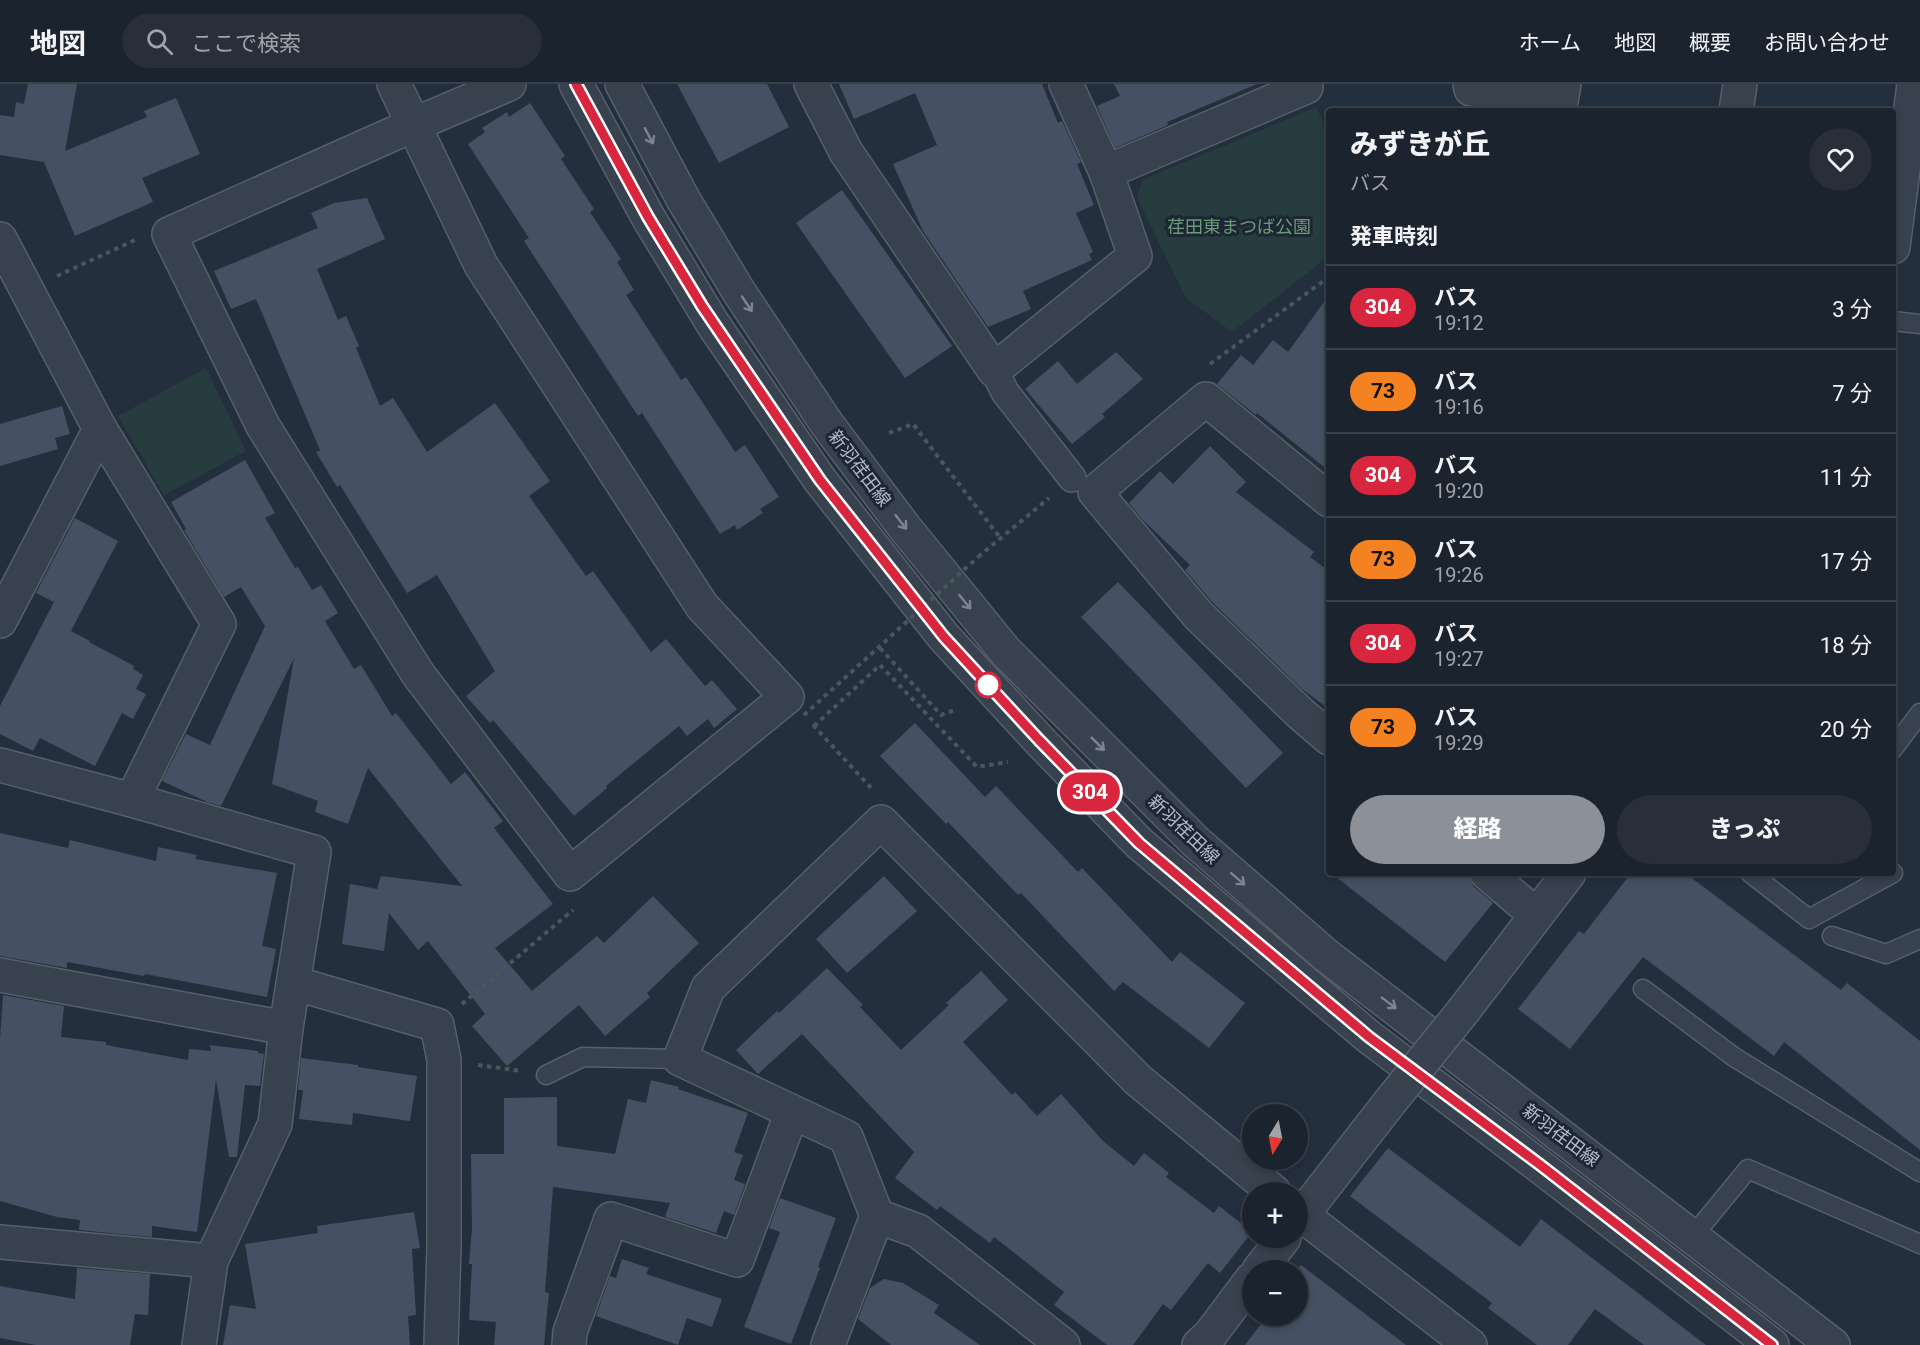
<!DOCTYPE html>
<html lang="ja">
<meta charset="utf-8">
<style>
body{margin:0;font-family:Roboto,"Noto Sans JP",sans-serif;background:#282f3a;color:#f1f3f6;height:100vh;display:flex;flex-direction:column;font-size:22px;white-space:nowrap}
*{box-sizing:border-box;margin:0}
p{font-size:20px;color:#a0a4aa}
.icon{flex:none;width:33px;height:33px;fill:none;stroke:currentColor;stroke-width:2;stroke-linecap:round;stroke-linejoin:round}
.map{position:relative;flex:1;overflow:hidden}
.sheet{position:absolute;left:1326px;top:24px;width:570px;height:768px;display:flex;flex-direction:column;background:#1b232e;border-radius:6px;box-shadow:0 3px 9px #0003,0 0 0 2px #39404a}
.sheet>*{flex:none}
.badge{padding:0 12px;border-radius:20px;font-size:21px;line-height:39px}
.needle{width:39px;rotate:190deg}
.buttons{position:absolute;left:1242px;top:1020px;display:grid;gap:12px}
.buttons a{display:grid;place-items:center;width:66px;height:66px;border-radius:50%;background:#1b232e;box-shadow:0 3px 9px #0003,0 0 0 2px #39404a;font-size:30px}
.map>.badge{position:absolute;translate:-50% -50%;box-shadow:0 0 0 3px #fff}
h2{padding:0 24px;font-size:22px;line-height:54px}
.round{display:grid;place-items:center;flex:none;width:63px;height:63px;border-radius:32px;background:#282f3a}
.summary{display:flex;align-items:center;justify-content:space-between;height:102px;padding:0 24px}
h1{font-size:28px;font-weight:800;line-height:45px}
.primary-button{display:flex;gap:12px;margin-top:auto;padding:12px 24px}
.primary-button a{flex:1;height:69px;border-radius:36px;background:#8c9099;color:#fff;font-size:24px;font-weight:800;line-height:69px;text-align:center}
.primary-button a+a{background:#282f3a;color:#f1f3f6}
ul{padding:0;list-style:none}
li{display:flex;align-items:center;gap:18px;height:84px;padding:0 24px;border-top:2px solid #39404a}
li div{flex:1}
li b{display:block;font-size:22px}
li em{font-style:normal}
li .badge{min-width:66px;font-weight:700;text-align:center}
header{display:flex;align-items:center;gap:36px;box-sizing:border-box;height:84px;padding:0 30px;background:#1b232e;border-bottom:2px solid #39404a}
header strong{font-size:28px}
nav{display:flex;gap:33px;margin-inline-start:auto;font-size:21px}
.search{width:420px;height:54px;background:#282f3a;display:flex;align-items:center;gap:15px;box-sizing:border-box;padding:0 21px;border-radius:33px;color:#a0a4aa;font-size:22px}
.map>svg:first-child{display:block}
.green{fill:#263c3f}
.building{fill:#455162}
.lines{fill:none;stroke-linecap:round;stroke-linejoin:round}
.service-casing{stroke:#565f6c;stroke-width:21}
.pedestrian-casing{stroke:#565f6c;stroke-width:30}
.minor-casing{stroke:#565f6c;stroke-width:36}
.tertiary-casing{stroke:#565f6c;stroke-width:36}
.path{stroke:#44595c;stroke-width:4;stroke-dasharray:4.5 4.5;stroke-linecap:butt}
.service{stroke:#38414e;stroke-width:18}
.pedestrian{stroke:#38414e;stroke-width:27}
.minor{stroke:#38414e;stroke-width:33}
.tertiary{stroke:#38414e;stroke-width:33}
.tertiary-bridge-casing{stroke:#565f6c;stroke-width:36;stroke-linecap:butt}
.path-bridge{stroke:#44595c;stroke-width:4;stroke-dasharray:4.5 4.5;stroke-linecap:butt}
.tertiary-bridge{stroke:#38414e;stroke-width:33}
.oneway{stroke:#7c8592}
.line-casing{stroke:#fff;stroke-width:14}
.line{stroke:#d7263d;stroke-width:9}
.stop-dot{fill:#fff;stroke:#d7263d;stroke-width:3}
.labels{text-anchor:middle;dominant-baseline:central;stroke-width:6;stroke-linejoin:round;paint-order:stroke}
.park-label{font-size:18px;fill:#6b9a76;stroke:#1d2633}
.street-label{font-size:18px;fill:#b4bcc9;stroke:#1d2633}
</style>
<header>
<strong>地図</strong>
<div class="search"><svg class="icon" aria-label="search" viewBox="0 0 24 24"><circle cx="10" cy="10" r="6"/><path d="M15 15l6 6"/></svg>ここで検索</div>
<nav><a>ホーム</a><a>地図</a><a>概要</a><a>お問い合わせ</a></nav>
</header>
<div class="map">
<svg width="1920" height="1261" viewBox="0 0 1920 1261">
<rect width="100%" height="100%" fill="#242f3e"/>
<g class="green">
<polygon points="1317,23 1329,54 1329,172 1232,248 1186,214 1137,114 1142,96"/>
<polygon points="206,284 246,367 164,411 118,332"/>
</g>
<g class="building">
<polygon points="28,0 77,0 65,67 147,33 144,27 176,14 200,70 142,94 153,118 75,152 44,78 0,71 0,31 14,33 16,18 24,20"/>
<polygon points="677,0 767,0 789,43 719,79"/>
<polygon points="839,0 1042,0 1058,39 1062,37 1081,78 1077,80 1094,121 1076,129 1093,168 1089,170 1092,176 1023,207 1031,225 988,243 923,147 893,80 937,61 915,9 854,35"/>
<polygon points="1114,0 1257,0 1167,38 1168,41 1115,64 1097,22 1120,12"/>
<polygon points="530,19 565,72 561,75 594,125 590,128 621,175 617,178 634,206 626,211 681,296 686,293 735,368 745,361 779,413 760,425 763,429 737,446 735,441 720,450 642,329 638,332 524,157 529,154 468,60 485,48 482,44 507,28 509,33"/>
<polygon points="842,106 952,262 905,294 796,139"/>
<polygon points="367,114 385,155 317,185 338,236 346,232 359,262 356,264 380,322 393,314 427,368 495,319 550,397 529,412 586,492 593,487 651,568 666,555 705,602 712,596 737,625 714,644 708,635 687,652 679,642 606,702 607,704 574,732 493,636 490,639 466,612 495,587 437,491 407,509 340,401 337,403 316,368 320,366 256,215 231,225 214,187 318,144 311,129 334,119"/>
<polygon points="1329,211 1329,387 1257,329 1256,331 1217,300 1241,271 1253,281 1273,256 1288,268"/>
<polygon points="1116,268 1143,295 1102,330 1105,333 1072,360 1025,305 1058,277 1077,300"/>
<polygon points="62,322 70,350 55,354 58,365 0,382 0,340"/>
<polygon points="1210,362 1246,398 1236,408 1314,468 1310,473 1329,487 1329,625 1302,605 1213,519 1185,486 1190,481 1142,435 1129,419 1160,387 1173,400"/>
<polygon points="245,376 275,429 265,434 295,484 298,483 312,506 321,501 338,529 325,537 354,585 361,581 392,632 396,629 451,700 465,688 503,737 494,744 553,820 495,864 532,907 597,852 604,859 653,812 699,859 647,909 650,913 605,952 579,921 507,982 472,942 485,930 428,857 418,866 389,829 384,867 342,860 350,800 377,805 381,792 462,802 368,684 348,740 315,728 318,717 272,700 294,574 221,722 207,718 162,697 186,650 210,661 265,542 241,503 224,513 184,446 186,445 171,418"/>
<polygon points="75,434 118,457 71,547 90,557 89,558 134,582 133,585 143,591 136,605 146,610 133,635 122,629 95,682 40,654 33,667 0,650 0,622 54,518 36,509"/>
<polygon points="1118,498 1283,669 1246,704 1081,533"/>
<polygon points="915,639 985,713 996,702 1078,788 1082,784 1172,878 1180,868 1245,919 1209,964 1123,898 1114,907 1021,809 1018,811 948,738 946,740 880,672"/>
<polygon points="0,749 68,764 70,756 156,777 158,763 197,771 195,775 277,789 262,862 276,865 267,913 145,890 144,892 67,878 67,884 0,872"/>
<polygon points="1331,789 1469,789 1470,796 1474,803 1493,819 1445,878"/>
<polygon points="1631,789 1685,789 1841,906 1847,899 1920,957 1920,1066 1784,958 1774,972 1643,873 1570,965 1518,925 1579,847 1584,850"/>
<polygon points="884,792 917,827 847,889 816,855"/>
<polygon points="827,884 863,921 860,923 901,966 949,921 946,919 981,887 1008,916 963,958 1012,1011 1015,1008 1037,1032 1061,1010 1103,1057 1134,1082 1144,1069 1169,1089 1166,1093 1214,1129 1219,1122 1252,1148 1220,1189 1208,1179 1171,1226 1163,1220 1133,1261 1107,1261 1054,1221 1064,1208 994,1153 990,1159 940,1122 937,1126 895,1094 914,1068 802,950 758,990 736,966 777,927 779,929"/>
<polygon points="3,911 64,922 61,953 106,958 106,961 188,976 189,965 211,967 210,961 258,967 258,969 264,970 260,1002 245,1001 237,1073 229,1073 216,995 197,1148 152,1142 152,1153 79,1146 80,1136 57,1133 0,1117 0,956"/>
<polygon points="301,974 358,981 358,983 417,992 410,1037 353,1029 352,1041 299,1035 303,1006 298,1006"/>
<polygon points="651,996 679,1003 678,1005 748,1029 734,1068 743,1071 734,1096 745,1100 734,1131 724,1127 716,1149 665,1133 670,1119 553,1103 545,1208 549,1209 544,1261 494,1261 496,1238 469,1236 472,1180 469,1180 472,1144 471,1070 504,1070 504,1014 557,1013 557,1062 615,1070 628,1015 646,1019"/>
<polygon points="1388,1064 1520,1163 1541,1135 1706,1261 1644,1261 1595,1225 1568,1261 1537,1261 1488,1224 1492,1219 1350,1112"/>
<polygon points="780,1114 836,1134 818,1183 820,1184 791,1260 744,1243 780,1148 769,1144"/>
<polygon points="414,1128 420,1164 412,1165 416,1231 408,1232 410,1261 223,1261 230,1221 256,1225 245,1160 318,1149 317,1142"/>
<polygon points="622,1175 649,1184 646,1190 722,1215 712,1243 687,1234 678,1261 596,1232 610,1192 616,1194"/>
<polygon points="1301,1181 1406,1261 1245,1261 1267,1232 1298,1232 1297,1186"/>
<polygon points="77,1184 150,1190 148,1231 135,1230 130,1261 36,1261 0,1254 0,1202 75,1215"/>
<polygon points="884,1195 903,1199 939,1221 934,1229 980,1261 891,1261 858,1235 870,1204"/>
</g>
<g class="lines">
<g class="service-casing">
<g id="service">
<polyline points="1893,237 1920,240"/>
<polyline points="1893,665 1920,629"/>
<polyline points="1750,789 1809,835 1893,789"/>
<polyline points="1832,852 1886,870 1920,855"/>
<polyline points="1643,905 1734,973 1920,1088"/>
<polyline points="546,991 583,973 680,975"/>
<polyline points="1693,1152 1748,1085 1920,1160"/>
</g>
</g>
<g class="pedestrian-casing">
<polyline id="pedestrian" points="994,286 1005,308 1072,394"/>
</g>
<g class="minor-casing">
<g id="minor">
<polyline points="394,0 481,181 702,522 787,613 570,790 418,590 263,342 169,150 413,41 509,0"/>
<polyline points="811,0 846,68 994,286 1135,172 1106,88 1306,3 1305,0"/>
<polyline points="1066,0 1106,88"/>
<polyline points="1470,0 1471,5 1561,17 1564,0"/>
<polyline points="1736,27 1740,0"/>
<polyline points="0,155 100,345 219,540 132,716"/>
<polyline points="1329,416 1206,315 1095,408 1199,532 1300,629 1329,654"/>
<polyline points="0,537 100,345"/>
<polyline points="0,681 132,716 314,768 286,944 275,1040 211,1177 199,1261"/>
<polyline points="1487,789 1536,831"/>
<polyline points="0,891 286,944"/>
<polyline points="294,899 437,941 444,976 444,1163 441,1261"/>
<polyline points="1298,1128 1470,1261"/>
<polyline points="0,1158 211,1177"/>
<polyline points="569,1261 570,1248 611,1135 737,1176 792,1028"/>
<polyline points="828,1261 877,1132"/>
<polyline points="1063,1261 918,1147 877,1132 846,1053 680,975 708,904 881,738 1138,996 1274,1108"/>
</g>
</g>
<g class="tertiary-casing">
<g id="tertiary">
<polyline points="576,0 648,133 713,240 820,396 944,553 1039,656 1139,759 1369,953 1538,1081 1772,1261"/>
<polyline points="622,0 683,115 739,208 827,340 905,444 1006,568 1196,758 1327,872 1833,1261"/>
<polyline points="1893,163 1914,0"/>
<polyline points="1464,926 1569,789"/>
<polyline points="1298,1136 1390,1018"/>
<polyline points="1259,1186 1284,1154"/>
<polyline points="1199,1261 1210,1251 1252,1195"/>
</g>
</g>
<g class="path">
<polyline points="57,192 135,156"/>
<polyline points="1210,280 1329,193"/>
<polyline points="889,349 913,340 1001,455"/>
<polyline points="978,473 1049,414"/>
<polyline points="880,564 941,631 955,626"/>
<polyline points="813,641 871,704"/>
<polyline points="814,642 880,581 977,683 1008,678"/>
<polyline points="462,920 573,826"/>
<polyline points="478,981 521,987"/>
</g>
<use href="#service" class="service"/>
<use href="#pedestrian" class="pedestrian"/>
<use href="#minor" class="minor"/>
<use href="#tertiary" class="tertiary"/>
<g class="tertiary-bridge-casing">
<polyline id="tertiary-bridge" points="1390,1018 1464,926"/>
</g>
<polyline class="path-bridge" points="804,631 978,473"/>
<use href="#tertiary-bridge" class="tertiary-bridge"/>
</g>
<defs><path id="oneway-shaft" d="M-6 0H5M1.5-3L5.5 0L1.5 3" fill="none" stroke-width="1.6" stroke-linecap="round" stroke-linejoin="round" transform="scale(1.5)"/></defs>
<g class="oneway">
<use href="#oneway-shaft" transform="translate(649 52) rotate(62)"/>
<use href="#oneway-shaft" transform="translate(747 220) rotate(56)"/>
<use href="#oneway-shaft" transform="translate(901 438) rotate(52)"/>
<use href="#oneway-shaft" transform="translate(965 518) rotate(51)"/>
<use href="#oneway-shaft" transform="translate(1098 660) rotate(45)"/>
<use href="#oneway-shaft" transform="translate(1238 795) rotate(41)"/>
<use href="#oneway-shaft" transform="translate(1389 919) rotate(37)"/>
</g>
<g class="lines">
<g class="line-casing">
<polyline id="line" points="576,0 648,133 702,222 820,396 944,553 1039,656 1139,759 1369,953 1539,1080 1772,1261"/>
</g>
<use href="#line" class="line"/>
</g>
<circle class="stop-dot" cx="988" cy="601" r="12"/>
<g class="labels">
<g class="park-label">
<text x="1239" y="142">荏田東まつば公園</text>
</g>
<g class="street-label">
<text transform="translate(860 384) rotate(53)">新羽荏田線</text>
<text transform="translate(1184 745) rotate(44)">新羽荏田線</text>
<text transform="translate(1561 1051) rotate(37)">新羽荏田線</text>
</g>
</g>
</svg>
<div class="buttons">
<a><svg class="needle" viewBox="-14 -14 28 28"><path d="M0-13l5 13h-10z" fill="#e53935"/><path d="M0 13l5-13h-10z" fill="#a0a4aa"/></svg></a>
<a>+</a>
<a>−</a>
</div>
<b class="badge" style="left:1090px;top:708px;background:#d7263d;color:#fff">304</b>
<section class="sheet">
<div class="summary"><div><h1>みずきが丘</h1><p>バス</p></div><a class="round"><svg class="icon" aria-label="heart" viewBox="0 0 24 24"><path d="M12 20l-8-8c-3-5 5-10 8-4 3-6 11-1 8 4z"/></svg></a></div>
<h2>発車時刻</h2>
<ul>
<li><span class="badge" style="background:#d7263d;color:#fff">304</span><div><b>バス</b><p>19:12</p></div><em>3 分</em></li>
<li><span class="badge" style="background:#f58220;color:#111">73</span><div><b>バス</b><p>19:16</p></div><em>7 分</em></li>
<li><span class="badge" style="background:#d7263d;color:#fff">304</span><div><b>バス</b><p>19:20</p></div><em>11 分</em></li>
<li><span class="badge" style="background:#f58220;color:#111">73</span><div><b>バス</b><p>19:26</p></div><em>17 分</em></li>
<li><span class="badge" style="background:#d7263d;color:#fff">304</span><div><b>バス</b><p>19:27</p></div><em>18 分</em></li>
<li><span class="badge" style="background:#f58220;color:#111">73</span><div><b>バス</b><p>19:29</p></div><em>20 分</em></li>
</ul>
<div class="primary-button"><a>経路</a><a>きっぷ</a></div>
</section>
</div>
